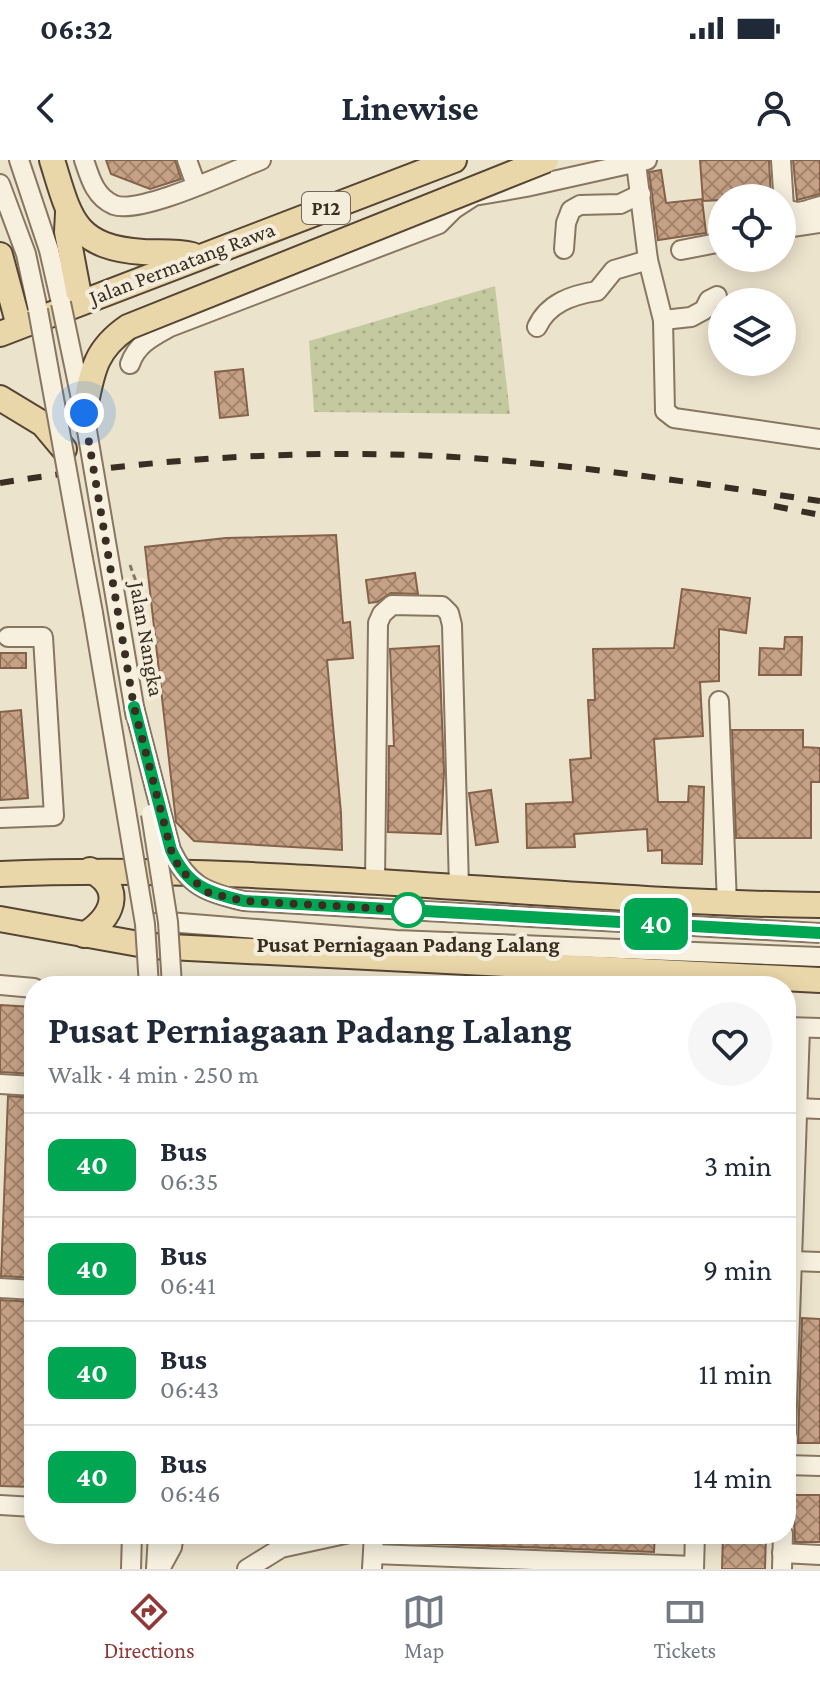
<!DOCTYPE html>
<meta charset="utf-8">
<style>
body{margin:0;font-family:"Crimson Pro",serif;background:#f6f6f7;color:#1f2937;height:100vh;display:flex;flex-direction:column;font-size:30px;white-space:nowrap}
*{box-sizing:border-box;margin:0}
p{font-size:26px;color:#747a83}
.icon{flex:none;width:44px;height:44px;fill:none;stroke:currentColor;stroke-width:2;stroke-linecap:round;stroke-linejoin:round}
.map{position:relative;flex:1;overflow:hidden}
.drawer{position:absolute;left:24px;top:816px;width:772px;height:568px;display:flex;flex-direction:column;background:#fff;border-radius:32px;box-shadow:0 4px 20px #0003}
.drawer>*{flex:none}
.badge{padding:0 16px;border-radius:12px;font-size:28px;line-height:52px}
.fabs{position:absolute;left:708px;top:24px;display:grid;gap:16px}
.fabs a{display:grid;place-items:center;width:88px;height:88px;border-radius:50%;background:#fff;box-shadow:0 4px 20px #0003;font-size:40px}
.you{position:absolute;width:40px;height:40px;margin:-20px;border:6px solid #fff;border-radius:50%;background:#1a73e8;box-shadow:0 0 0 12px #1a73e833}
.map>.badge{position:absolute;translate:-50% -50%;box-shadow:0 0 0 4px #fff}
.round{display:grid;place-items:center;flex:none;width:84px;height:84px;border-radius:42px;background:#f6f6f7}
.head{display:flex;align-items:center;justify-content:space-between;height:136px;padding:0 24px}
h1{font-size:38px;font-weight:700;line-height:60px}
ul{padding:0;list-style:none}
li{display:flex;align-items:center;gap:24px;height:104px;padding:0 24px;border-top:2px solid #e0e1e3}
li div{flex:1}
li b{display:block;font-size:30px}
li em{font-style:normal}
li .badge{min-width:88px;font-weight:700;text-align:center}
.status{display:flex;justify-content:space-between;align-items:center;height:56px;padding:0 40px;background:#fff;direction:ltr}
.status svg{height:22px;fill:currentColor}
header{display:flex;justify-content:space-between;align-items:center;height:104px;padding:0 24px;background:#fff;font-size:36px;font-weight:700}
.tabs{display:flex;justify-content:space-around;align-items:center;height:112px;border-top:2px solid #e0e1e3;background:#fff;font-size:22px;color:#747a83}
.tabs a{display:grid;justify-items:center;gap:4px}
.tabs .current{color:#913736}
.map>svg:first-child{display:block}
.grass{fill:url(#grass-dots)}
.building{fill:url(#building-cross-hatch);stroke:#856249;stroke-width:2}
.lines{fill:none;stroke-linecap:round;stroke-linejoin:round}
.minor-casing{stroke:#877661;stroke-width:22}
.major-casing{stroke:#564534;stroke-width:28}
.path{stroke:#877661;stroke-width:3;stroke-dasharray:6 4;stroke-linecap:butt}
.minor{stroke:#f7f0df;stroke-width:18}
.major{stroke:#ead7a9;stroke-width:24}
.rail{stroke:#3a2e23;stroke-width:6;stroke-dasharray:14 14;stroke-linecap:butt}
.minor-bridge-casing{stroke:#877661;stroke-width:22;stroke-linecap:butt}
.major-bridge-casing{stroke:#564534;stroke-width:28;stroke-linecap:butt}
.minor-bridge{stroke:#f7f0df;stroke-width:18}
.major-bridge{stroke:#ead7a9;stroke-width:24}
.line-casing{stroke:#fff;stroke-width:18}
.line{stroke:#00a651;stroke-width:12}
.walk{stroke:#3a2e23;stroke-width:8;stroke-dasharray:0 14.4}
.stop-dot{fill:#fff;stroke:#00a651;stroke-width:4}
.labels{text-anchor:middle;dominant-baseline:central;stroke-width:8;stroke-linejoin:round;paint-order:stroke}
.shield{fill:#f4eddb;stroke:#72675a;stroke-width:2}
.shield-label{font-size:20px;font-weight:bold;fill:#3a2e23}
.street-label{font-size:22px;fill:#3a2e23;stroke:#f4eddb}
.stop-label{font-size:22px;font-weight:bold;fill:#3a2e23;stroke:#f4eddb}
</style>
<div class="status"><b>06:32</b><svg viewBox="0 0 49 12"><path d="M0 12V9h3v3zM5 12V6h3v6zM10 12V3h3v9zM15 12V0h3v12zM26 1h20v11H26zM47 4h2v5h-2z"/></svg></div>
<header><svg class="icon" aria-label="back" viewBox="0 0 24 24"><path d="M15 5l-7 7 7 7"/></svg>Linewise<svg class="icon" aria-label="person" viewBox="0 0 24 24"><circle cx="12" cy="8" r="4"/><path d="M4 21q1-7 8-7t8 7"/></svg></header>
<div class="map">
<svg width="820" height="1409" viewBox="0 0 820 1409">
<defs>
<pattern id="grass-dots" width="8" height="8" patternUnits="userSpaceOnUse" patternTransform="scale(2)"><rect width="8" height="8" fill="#c4c9a0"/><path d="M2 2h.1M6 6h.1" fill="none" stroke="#a9ad8a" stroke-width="1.8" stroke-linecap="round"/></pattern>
<pattern id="building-cross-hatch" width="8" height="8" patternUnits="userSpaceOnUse" patternTransform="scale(2)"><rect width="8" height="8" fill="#c6a185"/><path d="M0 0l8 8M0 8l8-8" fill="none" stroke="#a2846c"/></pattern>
</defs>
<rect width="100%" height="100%" fill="#ece3cc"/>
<polygon class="grass" points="495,126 510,254 314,252 309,181"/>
<g class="building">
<polygon points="106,0 175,0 181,19 150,29 111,14"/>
<polygon points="700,0 769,0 771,38 721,38 721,40 703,41"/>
<polygon points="793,0 820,0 820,34 797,40"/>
<polygon points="661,10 666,43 702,39 706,73 658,80 649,12"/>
<polygon points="243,209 248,255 220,258 215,212"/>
<polygon points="336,375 343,463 350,462 353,498 327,500 341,653 342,690 194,681 176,662 145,387 226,378"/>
<polygon points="415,413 418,434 391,433 377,442 369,443 366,420"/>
<polygon points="682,429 750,438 746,473 719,469 719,521 700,522 703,576 654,579 658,642 688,642 689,626 704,627 702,704 662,703 662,690 648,691 647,669 574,674 575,687 527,688 526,644 573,642 570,600 591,598 588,540 595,540 593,489 674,488"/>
<polygon points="785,477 802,477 801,515 759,515 760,488 784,489"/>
<polygon points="439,486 444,611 441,674 388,672 389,586 394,586 390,489"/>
<rect x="0" y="493" width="26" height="15"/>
<polygon points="21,550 28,638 0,640 0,552"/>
<polygon points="732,570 803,570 803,587 820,588 820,622 811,622 811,678 736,678"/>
<polygon points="491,630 498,682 476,685 469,633"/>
<polygon points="0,845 34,847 34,914 0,912"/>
<polygon points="8,936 34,938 34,1118 1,1116"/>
<polygon points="0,1140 34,1142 34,1327 0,1326"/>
<polygon points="802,1158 820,1159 820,1283 798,1283"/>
<polygon points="793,1335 820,1335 820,1382 795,1382"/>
<polygon points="412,1374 655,1374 654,1392 411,1383"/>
<polygon points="723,1374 766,1374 765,1409 722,1409"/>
</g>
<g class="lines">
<g class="minor-casing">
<g id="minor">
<polyline points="19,0 49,90 61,143"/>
<path d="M 84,0 C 90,18 95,37 114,45 C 140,55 232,11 261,0"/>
<polyline points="187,0 196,25"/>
<path d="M 781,0 L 784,47 C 796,56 807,50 820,46"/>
<polyline points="636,3 648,100 663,160 665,251 674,258 820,279"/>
<polyline points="0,24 26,94 38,150"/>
<polyline points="784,47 787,64 792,67 820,63"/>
<polyline points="564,89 566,63 571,50 580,45 620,44 641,34"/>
<polyline points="681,90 722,82"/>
<polyline points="663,160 691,157 704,150 709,140 717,136"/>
<path d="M 537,167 C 548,143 572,135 597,131 L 614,110 L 648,100"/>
<path d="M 130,204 C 137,184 152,177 170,167 L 439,64 L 454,49 L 474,36 L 526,27 L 647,0"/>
<polyline points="83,399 93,453"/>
<polyline points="719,541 727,744"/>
<polyline points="0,658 54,656 43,477 8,477"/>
<polyline points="375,722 378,463 382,454 392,445 442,446 449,453 452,465 459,727"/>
<polyline points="145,764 168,762 396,780 820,797"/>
<polyline points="0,825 34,828"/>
<polyline points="786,867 820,868"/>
<polyline points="0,924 34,926"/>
<polyline points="797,948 820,949"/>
<polyline points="792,1101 820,1102"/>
<polyline points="0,1128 34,1130"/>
<polyline points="786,1272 800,868"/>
<polyline points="786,1305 820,1306"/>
<polyline points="0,1345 34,1347"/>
<polyline points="782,1393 820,1395"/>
<polyline points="373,1394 694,1406"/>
<polyline points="131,1409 132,1374"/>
<polyline points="156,1409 158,1374"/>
<polyline points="160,1409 172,1387 174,1374"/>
<polyline points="247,1409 281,1388 345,1374"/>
<polyline points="372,1409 374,1374"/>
<polyline points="694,1409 695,1374"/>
<polyline points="782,1409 783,1374"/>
</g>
</g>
<g class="major-casing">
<g id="major">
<path d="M 52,0 C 70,58 73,87 143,92 C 159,93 176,91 192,95"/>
<polyline points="68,53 67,72 80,141"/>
<polyline points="0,95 19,166"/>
<polyline points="0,174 454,0"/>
<polyline points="0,238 43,264 64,289"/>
<path d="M 0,714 C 274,702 547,742 820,745"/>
<polyline points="0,759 150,786 820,820"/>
<path d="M 84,775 C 112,759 126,728 90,710"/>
</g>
</g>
<polyline class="path" points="130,405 138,427 132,433"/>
<use href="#minor" class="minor"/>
<use href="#major" class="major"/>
<g class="rail">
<path d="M 0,323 C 143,300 290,289 435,296 C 563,302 693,323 820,341"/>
<polyline points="774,346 820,355"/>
</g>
<g class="minor-bridge-casing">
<g id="minor-bridge">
<polyline points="61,143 84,253 136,558"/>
<polyline points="38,150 83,399"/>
<polyline points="93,453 145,764 149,826"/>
<path d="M 134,547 L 171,690 C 188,726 207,733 244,741 L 820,773"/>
<polyline points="151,654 168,762 172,826"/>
</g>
</g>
<g class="major-bridge-casing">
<path id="major-bridge" d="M 84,253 C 92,214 93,191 128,167 L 546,0"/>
</g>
<use href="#minor-bridge" class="minor-bridge"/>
<use href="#major-bridge" class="major-bridge"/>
</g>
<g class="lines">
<g class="line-casing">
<path id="line" d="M 134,547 L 171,690 C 188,727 207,732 244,741 L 820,773"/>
</g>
<use href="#line" class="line"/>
<polyline class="walk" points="84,253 134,547 171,690 180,710 209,733 244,741 408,750"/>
</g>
<circle class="stop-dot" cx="408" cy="750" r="16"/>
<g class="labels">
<rect class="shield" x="302" y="32" width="48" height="32" rx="6"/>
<g class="shield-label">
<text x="326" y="48">P12</text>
</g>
<g class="street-label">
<text transform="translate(182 103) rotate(-21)">Jalan Permatang Rawa</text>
<text transform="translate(147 479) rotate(80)">Jalan Nangka</text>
</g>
<g class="stop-label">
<text x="408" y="784">Pusat Perniagaan Padang Lalang</text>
</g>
</g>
</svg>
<div class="fabs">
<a><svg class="icon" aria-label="locate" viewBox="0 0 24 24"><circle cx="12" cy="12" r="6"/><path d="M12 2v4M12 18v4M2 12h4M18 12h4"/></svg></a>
<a><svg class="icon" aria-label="layers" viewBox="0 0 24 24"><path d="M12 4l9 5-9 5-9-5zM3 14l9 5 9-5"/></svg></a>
</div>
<div class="you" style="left:84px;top:253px"></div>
<b class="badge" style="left:656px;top:764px;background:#00a651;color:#fff">40</b>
<section class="drawer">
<div class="head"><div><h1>Pusat Perniagaan Padang Lalang</h1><p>Walk · 4 min · 250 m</p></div><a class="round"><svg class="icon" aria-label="heart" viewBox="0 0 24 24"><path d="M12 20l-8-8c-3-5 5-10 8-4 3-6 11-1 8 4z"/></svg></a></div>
<ul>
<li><span class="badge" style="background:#00a651;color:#fff">40</span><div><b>Bus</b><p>06:35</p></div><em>3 min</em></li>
<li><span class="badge" style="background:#00a651;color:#fff">40</span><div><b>Bus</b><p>06:41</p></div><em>9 min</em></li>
<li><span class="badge" style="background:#00a651;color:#fff">40</span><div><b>Bus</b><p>06:43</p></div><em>11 min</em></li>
<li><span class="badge" style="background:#00a651;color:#fff">40</span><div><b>Bus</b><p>06:46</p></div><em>14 min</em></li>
</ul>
</section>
</div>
<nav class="tabs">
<a class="current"><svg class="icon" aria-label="directions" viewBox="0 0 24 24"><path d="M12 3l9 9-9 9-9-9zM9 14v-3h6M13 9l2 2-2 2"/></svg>Directions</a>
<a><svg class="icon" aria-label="map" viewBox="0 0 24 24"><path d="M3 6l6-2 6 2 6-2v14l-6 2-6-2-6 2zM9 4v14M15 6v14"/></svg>Map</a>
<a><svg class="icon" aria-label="tickets" viewBox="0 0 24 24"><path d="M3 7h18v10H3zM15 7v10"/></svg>Tickets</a>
</nav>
